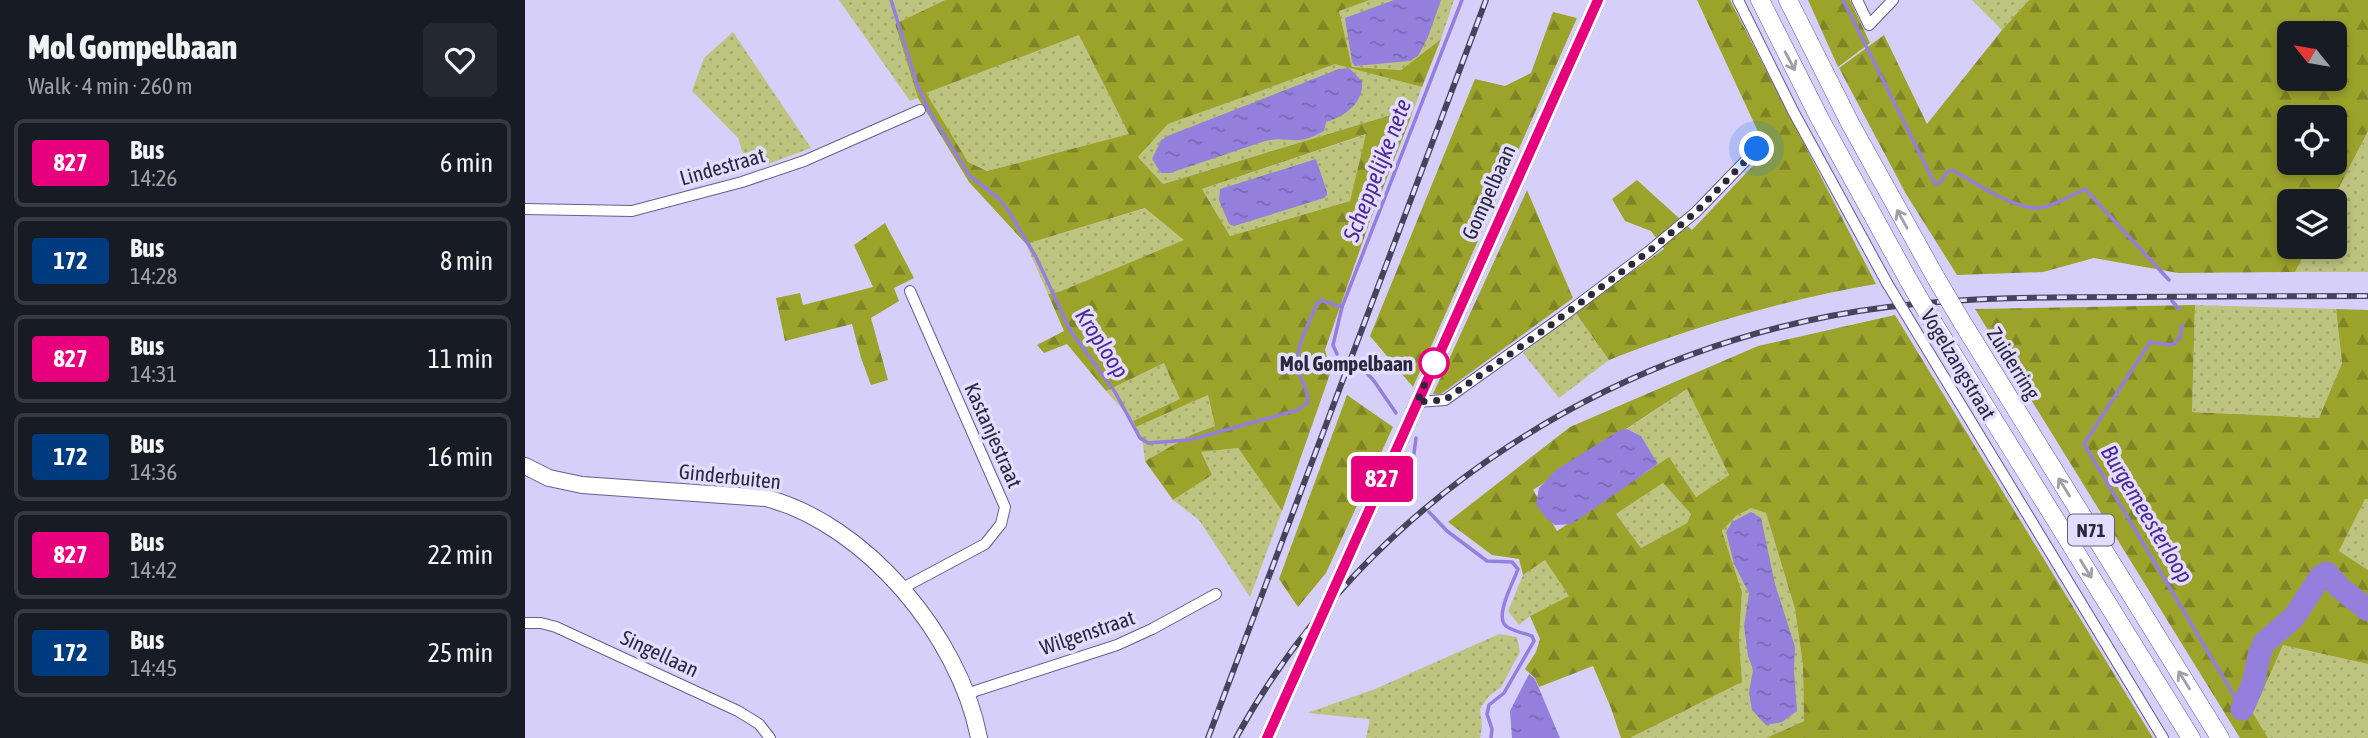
<!DOCTYPE html>
<meta charset="utf-8">
<style>
body{margin:0;font-family:"Asap Condensed",sans-serif;background:#242831;color:#f1f3f6;height:100vh;display:flex;flex-direction:column;font-size:26px;white-space:nowrap}
*{box-sizing:border-box;margin:0}
p{font-size:23px;color:#9ea1a6}
.icon{flex:none;width:38px;height:38px;fill:none;stroke:currentColor;stroke-width:2;stroke-linecap:round;stroke-linejoin:round}
.map{position:relative;flex:1;overflow:hidden}
.drawer{display:flex;flex-direction:column;background:#171b24;width:525px}
.drawer>*{flex:none}
.badge{padding:0 14px;border-radius:5px;font-size:24px;line-height:46px}
.needle{width:46px;rotate:300deg}
.controls{position:absolute;left:1752px;top:21px;display:grid;gap:14px}
.controls a{display:grid;place-items:center;width:70px;height:70px;border-radius:10px;background:#171b24;box-shadow:0 4px 10px #0003;font-size:35px}
.you{position:absolute;width:35px;height:35px;margin:-18px;border:5px solid #fff;border-radius:50%;background:#1a73e8;box-shadow:0 0 0 10px #1a73e833}
.map>.badge{position:absolute;translate:-50% -50%;box-shadow:0 0 0 4px #fff}
.round{display:grid;place-items:center;flex:none;width:74px;height:74px;border-radius:10px;background:#242831}
.head{display:flex;align-items:center;justify-content:space-between;height:119px;padding:0 28px}
h1{font-size:33px;font-weight:800;line-height:52px}
ul{padding:0;list-style:none}
li{display:flex;align-items:center;gap:21px;height:88px;margin:0 14px 10px;padding:0 14px;border:4px solid #363941;border-radius:10px}
li div{flex:1}
li b{display:block;font-size:26px}
li em{font-style:normal}
li .badge{min-width:77px;font-weight:700;text-align:center}
main{display:flex;flex:1;min-height:0}
.map>svg:first-child{display:block}
.grass{fill:url(#grass-dots)}
.forest{fill:url(#forest-firs);fill-rule:evenodd}
.water{fill:url(#water-ripples)}
.lines{fill:none;stroke-linecap:round;stroke-linejoin:round}
.stream{stroke:#957fdd;stroke-width:3.5}
.river{stroke:#957fdd;stroke-width:23}
.minor-casing{stroke:#675e8e;stroke-width:12}
.tertiary-casing{stroke:#675e8e;stroke-width:16}
.secondary-casing{stroke:#675e8e;stroke-width:18}
.trunk-casing{stroke:#675e8e;stroke-width:19}
.minor{stroke:#fff;stroke-width:10}
.tertiary{stroke:#fff;stroke-width:14}
.secondary{stroke:#fff;stroke-width:16}
.trunk{stroke:#fff;stroke-width:18}
.rail-casing{stroke:#47435b;stroke-width:6}
.rail{stroke:#e3ddff;stroke-width:3.5;stroke-dasharray:10;stroke-linecap:butt}
.minor-bridge-casing{stroke:#675e8e;stroke-width:12;stroke-linecap:butt}
.trunk-bridge-casing{stroke:#675e8e;stroke-width:19;stroke-linecap:butt}
.minor-bridge{stroke:#fff;stroke-width:10}
.trunk-bridge{stroke:#fff;stroke-width:18}
.oneway{stroke:#a09ea7}
.line-casing{stroke:#fff;stroke-width:16}
.line{stroke:#e6007e;stroke-width:10}
.walk{stroke:#2b273c;stroke-width:7;stroke-dasharray:0 12.6}
.stop-dot{fill:#fff;stroke:#e6007e;stroke-width:3.5}
.labels{text-anchor:middle;dominant-baseline:central;stroke-width:7;stroke-linejoin:round;paint-order:stroke}
.shield{fill:#e3ddff;stroke:#625e76;stroke-width:2}
.shield-label{font-size:19px;font-weight:bold;fill:#2b273c}
.street-label{font-size:21px;fill:#2b273c;stroke:#e3ddff}
.stop-label{font-size:21px;font-weight:bold;fill:#2b273c;stroke:#e3ddff;text-anchor:end}
.water-label{font-size:23px;font-style:italic;fill:#4e2896;stroke:#e3ddff}
</style>
<main>
<section class="drawer">
<div class="head"><div><h1>Mol Gompelbaan</h1><p>Walk · 4 min · 260 m</p></div><a class="round"><svg class="icon" aria-label="heart" viewBox="0 0 24 24"><path d="M12 20l-8-8c-3-5 5-10 8-4 3-6 11-1 8 4z"/></svg></a></div>
<ul>
<li><span class="badge" style="background:#e6007e;color:#fff">827</span><div><b>Bus</b><p>14:26</p></div><em>6 min</em></li>
<li><span class="badge" style="background:#003b80;color:#fff">172</span><div><b>Bus</b><p>14:28</p></div><em>8 min</em></li>
<li><span class="badge" style="background:#e6007e;color:#fff">827</span><div><b>Bus</b><p>14:31</p></div><em>11 min</em></li>
<li><span class="badge" style="background:#003b80;color:#fff">172</span><div><b>Bus</b><p>14:36</p></div><em>16 min</em></li>
<li><span class="badge" style="background:#e6007e;color:#fff">827</span><div><b>Bus</b><p>14:42</p></div><em>22 min</em></li>
<li><span class="badge" style="background:#003b80;color:#fff">172</span><div><b>Bus</b><p>14:45</p></div><em>25 min</em></li>
</ul>
</section>
<div class="map">
<svg width="1843" height="738" viewBox="0 0 1843 738">
<defs>
<pattern id="grass-dots" width="8" height="8" patternUnits="userSpaceOnUse" patternTransform="scale(1.75)"><rect width="8" height="8" fill="#bdc47f"/><path d="M2 2h.1M6 6h.1" fill="none" stroke="#a3a86f" stroke-width="1.8" stroke-linecap="round"/></pattern>
<pattern id="forest-firs" width="22" height="20" patternUnits="userSpaceOnUse" patternTransform="scale(1.75)"><rect width="22" height="20" fill="#9ca32b"/><path d="M5 1l3.5 6h-7zM16 11l3.5 6h-7z" fill="#7f8526"/></pattern>
<pattern id="water-ripples" width="26" height="14" patternUnits="userSpaceOnUse" patternTransform="scale(1.75)"><rect width="26" height="14" fill="#957fdd"/><path d="M2 4q2-2 4 0t4 0M15 11q2-2 4 0t4 0" fill="none" stroke="#7a68b4"/></pattern>
</defs>
<rect width="100%" height="100%" fill="#d6cffa"/>
<g class="grass">
<polygon points="314,0 420,0 370,24 393,98 385,101"/>
<polygon points="845,0 929,0 916,39 876,70 827,67 813,11"/>
<polygon points="1447,0 1504,0 1477,30"/>
<polygon points="208,32 286,148 246,163 223,169 213,138 167,91 179,58"/>
<polygon points="554,35 605,134 462,171 443,162 400,93"/>
<polygon points="810,63 897,87 886,117 866,115 638,184 613,157 643,124"/>
<polygon points="1843,131 1843,272 1770,272 1783,247 1810,247 1810,201 1807,201"/>
<polygon points="842,134 825,201 705,236 677,189"/>
<polygon points="621,208 660,240 536,291 523,294 501,244"/>
<polygon points="1670,305 1811,309 1817,363 1794,418 1667,412"/>
<polygon points="1050,312 1084,360 1034,398 998,353"/>
<polygon points="639,363 656,399 608,421 581,391"/>
<polygon points="1162,389 1204,475 1171,497 1144,457 1133,464 1116,436 1102,429"/>
<polygon points="683,395 690,426 668,434 620,461 618,444 611,427"/>
<polygon points="713,448 757,511 725,597 674,520 648,500 687,475 675,452"/>
<polygon points="1138,483 1166,514 1162,523 1116,548 1091,514"/>
<polygon points="1840,498 1843,499 1843,570 1814,551"/>
<polygon points="1226,508 1241,513 1270,609 1278,666 1279,721 1241,738 1105,738 1217,682 1214,639 1217,592 1197,531 1211,516"/>
<polygon points="1020,560 1045,596 1005,616 994,625 983,611 998,575"/>
<polygon points="974,634 992,637 995,652 976,687 964,696 955,709 957,727 955,738 841,738 845,719 782,713 850,689"/>
<polygon points="1758,645 1843,664 1843,738 1743,738 1728,713"/>
</g>
<g class="forest">
<path d="M 420,0 L 845,0 L 814,11 L 827,67 L 876,70 L 916,39 L 897,87 L 810,64 L 643,124 L 613,157 L 638,184 L 866,115 L 886,117 L 845,221 L 800,350 L 806,371 L 757,511 L 713,448 L 676,452 L 687,475 L 648,500 L 620,461 L 668,434 L 690,426 L 683,395 L 611,427 L 608,421 L 655,399 L 639,363 L 581,391 L 542,344 L 519,353 L 512,345 L 539,331 L 523,294 L 536,291 L 659,240 L 620,208 L 501,244 L 444,182 L 393,98 L 370,24 ZM 554,35 L 604,134 L 462,171 L 443,162 L 401,93 ZM 841,134 L 825,201 L 705,236 L 677,189 Z"/>
<path d="M 1172,0 L 1205,0 L 1351,284 C 1259,300 1171,326 1084,360 L 1050,312 L 1139,249 L 1126,231 L 1100,221 L 1087,199 L 1112,180 L 1167,230 L 1242,151 Z"/>
<polygon points="1283,0 1325,0 1345,43 1313,67"/>
<path d="M 1504,0 L 1843,0 L 1843,131 L 1807,201 L 1764,201 L 1764,247 L 1783,247 L 1770,272 L 1653,273 L 1569,258 L 1518,272 L 1432,275 L 1381,194 L 1314,68 L 1359,35 L 1402,124 L 1477,30 ZM 1764,33 L 1810,33 L 1810,79 L 1764,79 ZM 1764,117 L 1810,117 L 1810,163 L 1764,163 Z"/>
<polygon points="1028,12 1052,18 888,387 845,336 950,79 980,86 1006,73"/>
<polygon points="1002,190 1048,298 916,394 908,394"/>
<polygon points="360,223 389,278 369,288 374,301 346,318 363,380 346,385 336,358 327,324 260,341 251,298 275,293 278,305 348,287 329,245"/>
<polygon points="1670,305 1667,412 1794,418 1817,363 1811,309 1843,310 1843,499 1840,499 1814,551 1843,570 1843,664 1758,645 1728,713 1743,738 1715,738 1450,309"/>
<path d="M 1370,315 L 1628,738 L 1241,738 L 1279,721 L 1278,666 L 1270,609 L 1241,513 L 1226,508 L 1211,516 L 1197,531 L 1217,592 L 1214,639 L 1217,682 L 1105,738 L 1096,738 L 1086,708 L 1068,666 L 1014,687 L 1010,678 L 1000,669 L 1011,652 L 1015,639 L 1005,616 L 1044,596 L 1020,560 L 998,575 L 994,559 L 967,555 L 923,522 L 1045,427 L 1233,346 ZM 1162,389 L 1204,475 L 1171,497 L 1144,457 L 1032,531 L 1008,490 ZM 1138,483 L 1166,514 L 1162,523 L 1116,548 L 1091,514 Z"/>
<polygon points="822,395 868,427 801,573 773,607 754,579"/>
</g>
<g class="water">
<polygon points="869,0 916,0 903,37 893,56 884,61 830,66 827,62 820,18"/>
<path d="M 824,68 L 837,81 C 839,103 820,116 801,122 L 799,131 C 769,148 766,135 740,141 L 645,173 L 636,173 L 627,159 L 636,140 L 645,135 L 814,69 Z"/>
<polygon points="791,159 802,192 802,195 799,198 709,226 704,224 694,200 695,189"/>
<polygon points="1102,429 1116,436 1133,464 1047,524 1030,525 1021,518 1011,504 1014,488 1031,470 1095,430"/>
<polygon points="1226,512 1236,518 1250,584 1270,647 1269,670 1272,711 1257,722 1241,725 1227,710 1224,693 1228,669 1223,656 1219,626 1224,593 1209,564 1201,532 1207,522"/>
<polygon points="1004,674 1010,679 1035,738 987,738 985,711"/>
</g>
<g class="lines">
<g class="stream">
<path d="M 366,0 L 392,84 L 404,111 L 445,176 L 473,198 L 483,210 L 511,257 L 545,330 L 590,392 L 615,438 L 623,443 L 664,440 L 773,410 L 783,402 C 783,389 776,381 773,370 C 769,349 784,323 792,304 L 795,300 L 817,307"/>
<path d="M 1318,0 L 1410,184 L 1414,184 L 1422,172 L 1427,170 C 1452,183 1480,204 1508,208 C 1522,210 1547,195 1560,189 L 1644,280"/>
<polyline points="1647,301 1654,309"/>
<polyline points="1657,325 1655,338 1647,345 1625,342 1559,444 1717,709"/>
<polyline points="812,354 808,345 817,307 937,0"/>
<polyline points="832,362 849,381 871,413"/>
<polyline points="888,493 887,469 891,438"/>
<path d="M 904,512 L 922,531 L 962,561 L 987,562 L 993,569 C 989,581 969,616 981,626 C 987,631 999,633 1007,636 L 1009,641 L 979,693 L 964,705 L 962,714 L 967,729 L 966,738"/>
</g>
<polyline class="river" points="1717,709 1728,684 1734,656 1739,643 1769,617 1796,576 1802,573 1815,588 1843,610"/>
<g class="minor-casing">
<g id="minor">
<polyline points="1213,0 1268,111 1362,283"/>
<polyline points="1332,0 1344,25 1368,0"/>
<polyline points="0,209 107,211 217,182 279,161 395,110"/>
<polyline points="1388,326 1638,738"/>
<polyline points="892,402 920,400 1034,319 1123,252 1171,212 1232,149"/>
<polyline points="376,589 460,544 476,524 480,507 385,291"/>
<polyline points="0,623 16,623 31,627 213,711 234,724 245,738"/>
<polyline points="441,694 592,645 627,629 691,594"/>
</g>
</g>
<g class="tertiary-casing">
<polyline id="tertiary" points="742,738 1073,0"/>
</g>
<g class="secondary-casing">
<path id="secondary" d="M 0,466 L 24,478 L 57,485 L 241,498 C 341,524 435,637 454,738"/>
</g>
<g class="trunk-casing">
<g id="trunk">
<polyline points="1235,0 1296,121 1384,281"/>
<polyline points="1263,0 1326,125 1411,278"/>
<polyline points="1437,322 1695,738"/>
<polyline points="1409,324 1666,738"/>
</g>
</g>
<use href="#minor" class="minor"/>
<use href="#tertiary" class="tertiary"/>
<use href="#secondary" class="secondary"/>
<use href="#trunk" class="trunk"/>
<g class="rail-casing">
<g id="rail">
<polyline points="683,738 961,0"/>
<path d="M 711,738 C 842,499 1094,340 1363,307 C 1443,297 1523,297 1603,297 C 1683,296 1763,296 1843,296"/>
</g>
</g>
<use href="#rail" class="rail"/>
<g class="minor-bridge-casing">
<polyline id="minor-bridge" points="1362,283 1388,326"/>
</g>
<g class="trunk-bridge-casing">
<g id="trunk-bridge">
<polyline points="1411,278 1437,322"/>
<polyline points="1384,281 1409,324"/>
</g>
</g>
<use href="#minor-bridge" class="minor-bridge"/>
<use href="#trunk-bridge" class="trunk-bridge"/>
</g>
<defs><path id="oneway-shaft" d="M-6 0H5M1.5-3L5.5 0L1.5 3" fill="none" stroke-width="1.6" stroke-linecap="round" stroke-linejoin="round" transform="scale(1.75)"/></defs>
<g class="oneway">
<use href="#oneway-shaft" transform="translate(1265 61) rotate(62)"/>
<use href="#oneway-shaft" transform="translate(1377 219) rotate(-119)"/>
<use href="#oneway-shaft" transform="translate(1539 487) rotate(-122)"/>
<use href="#oneway-shaft" transform="translate(1561 569) rotate(58)"/>
<use href="#oneway-shaft" transform="translate(1659 680) rotate(-122)"/>
</g>
<g class="lines">
<g class="line-casing">
<polyline id="line" points="742,738 1073,0"/>
</g>
<use href="#line" class="line"/>
<polyline class="walk" points="909,363 914,351 892,402 920,400 1019,330 1123,252 1171,212 1232,149"/>
</g>
<circle class="stop-dot" cx="909" cy="363" r="14"/>
<g class="labels">
<rect class="shield" x="1543" y="514.5" width="46" height="31" rx="5"/>
<g class="shield-label">
<text x="1566" y="530">N71</text>
</g>
<g class="street-label">
<text transform="translate(197 166) rotate(-16)">Lindestraat</text>
<text transform="translate(963 192) rotate(-66)">Gompelbaan</text>
<text transform="translate(1489 363) rotate(58)">Zuiderring</text>
<text transform="translate(1434 364) rotate(59)">Vogelzangstraat</text>
<text transform="translate(469 435) rotate(66)">Kastanjestraat</text>
<text transform="translate(205 476) rotate(6)">Ginderbuiten</text>
<text transform="translate(562 632) rotate(-19)">Wilgenstraat</text>
<text transform="translate(135 653) rotate(25)">Singellaan</text>
</g>
<g class="stop-label">
<text x="888" y="363">Mol Gompelbaan</text>
</g>
<g class="water-label">
<text transform="translate(852 170) rotate(-69)">Scheppelijke nete</text>
<text transform="translate(577 343) rotate(57)">Kroploop</text>
<text transform="translate(1622 514) rotate(59)">Burgemeesterloop</text>
</g>
</g>
</svg>
<div class="controls">
<a><svg class="needle" viewBox="-14 -14 28 28"><path d="M0-13l5 13h-10z" fill="#e53935"/><path d="M0 13l5-13h-10z" fill="#9ea1a6"/></svg></a>
<a><svg class="icon" aria-label="locate" viewBox="0 0 24 24"><circle cx="12" cy="12" r="6"/><path d="M12 2v4M12 18v4M2 12h4M18 12h4"/></svg></a>
<a><svg class="icon" aria-label="layers" viewBox="0 0 24 24"><path d="M12 4l9 5-9 5-9-5zM3 14l9 5 9-5"/></svg></a>
</div>
<div class="you" style="left:1232px;top:149px"></div>
<b class="badge" style="left:857px;top:479px;background:#e6007e;color:#fff">827</b>
</div>
</main>
